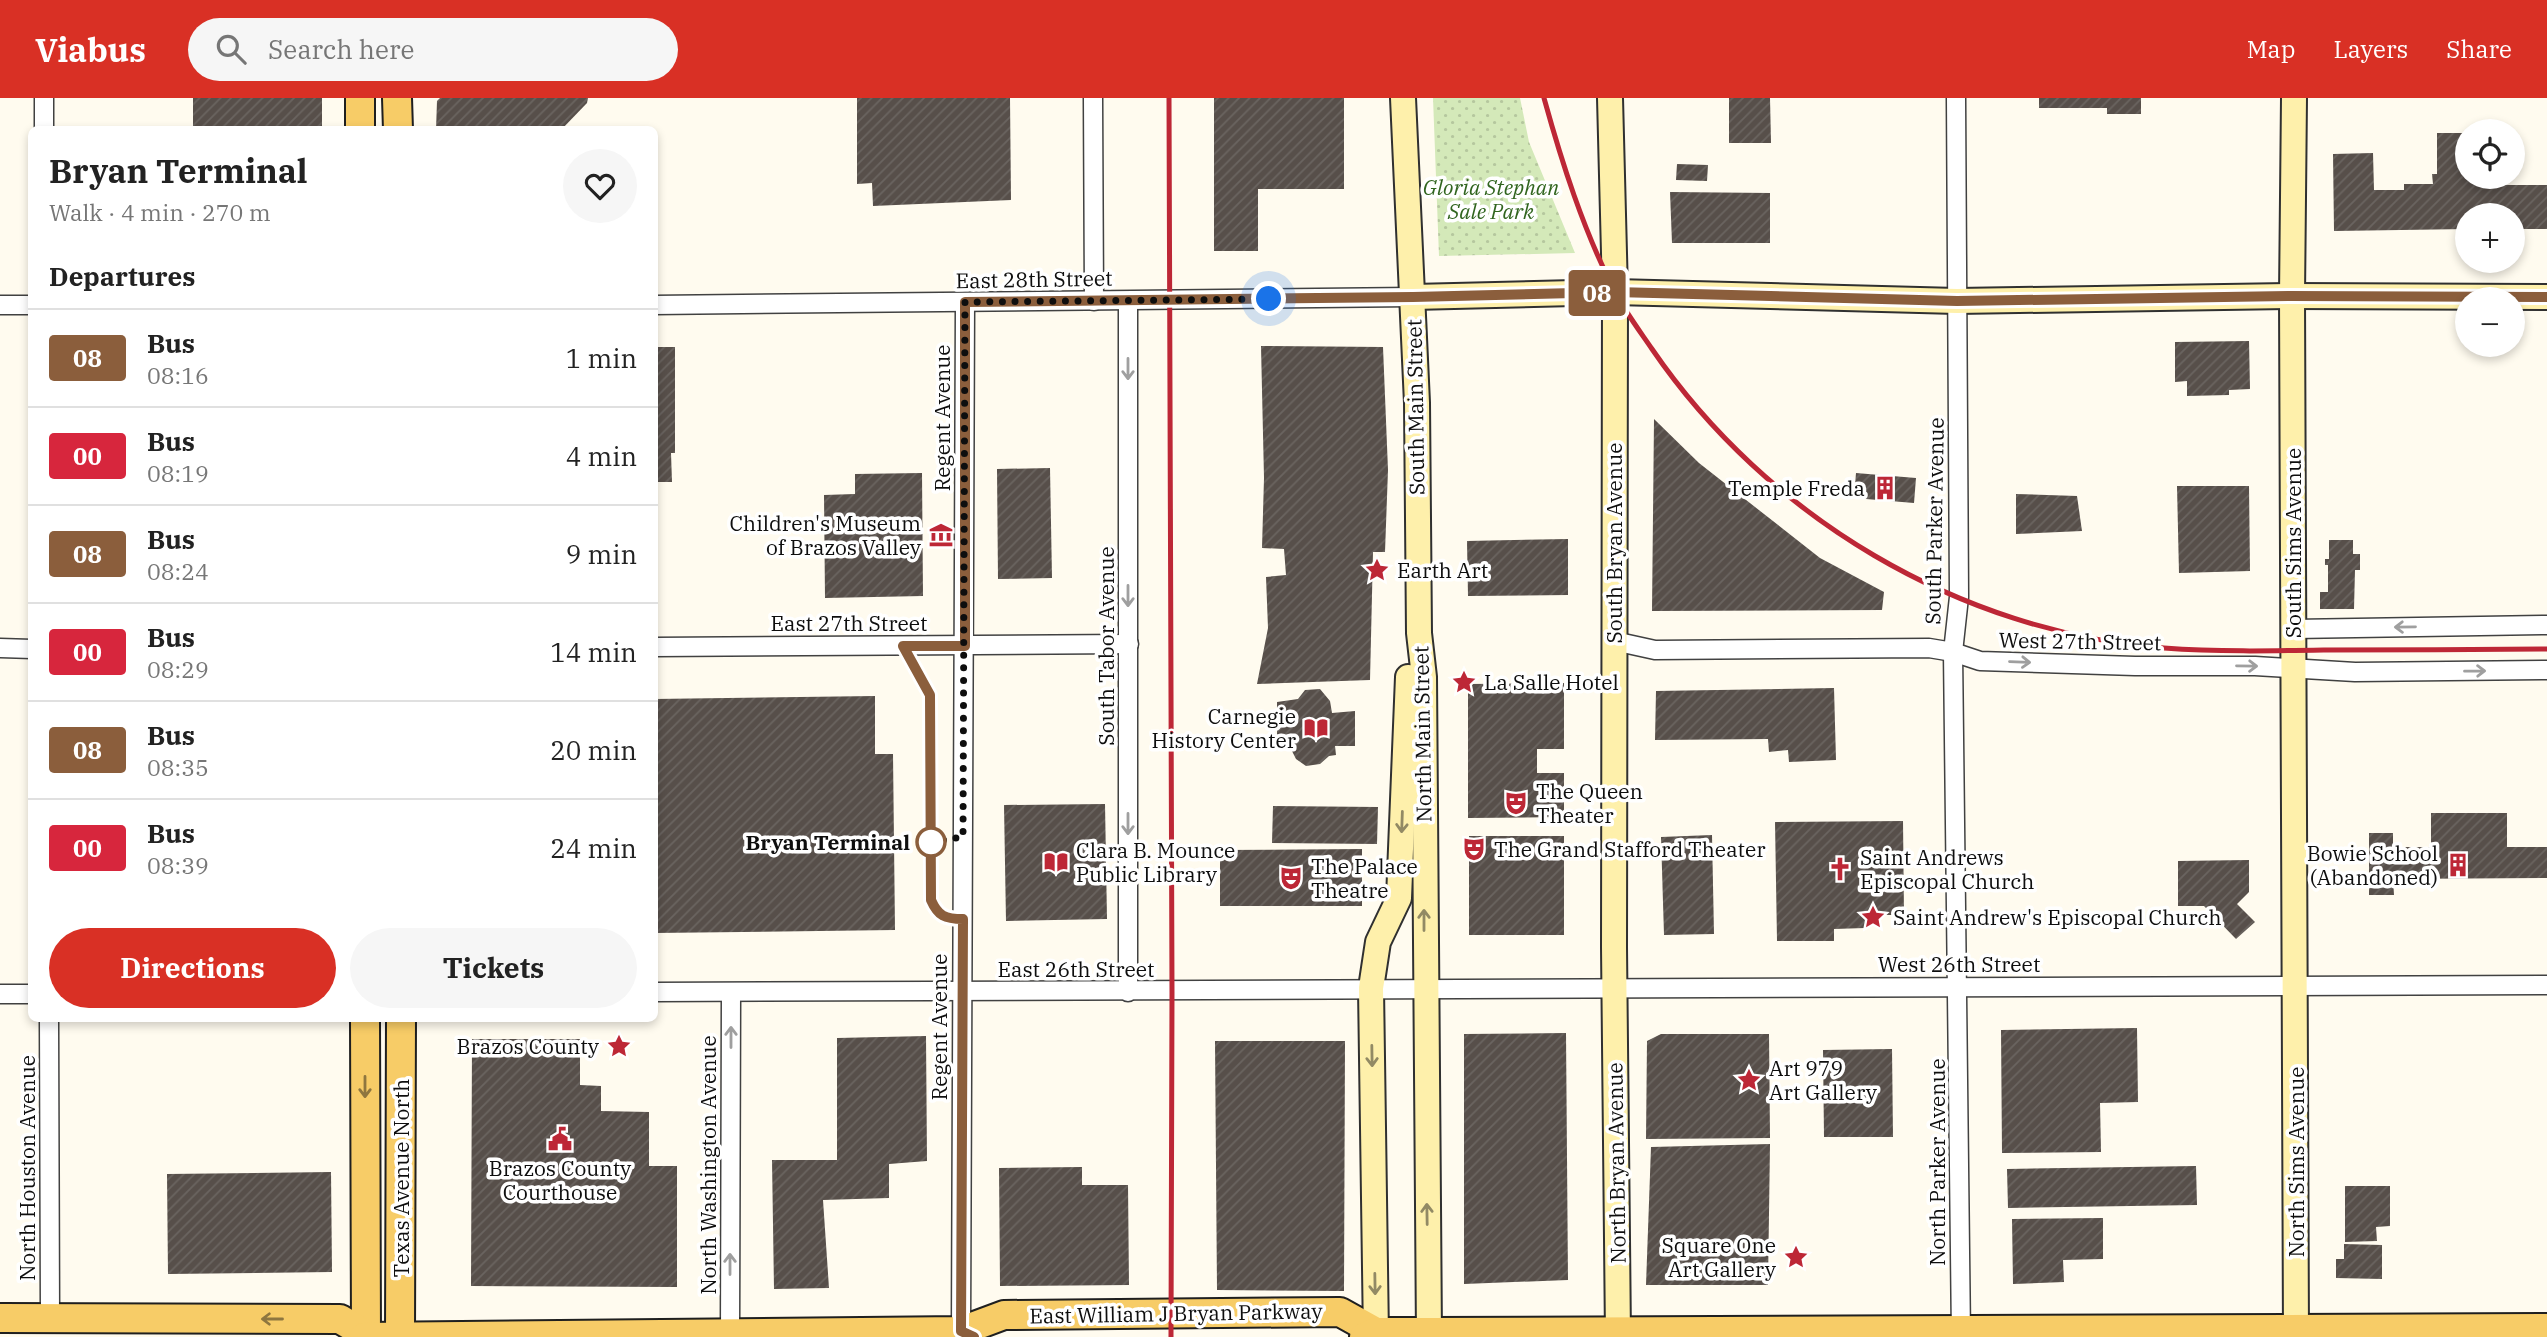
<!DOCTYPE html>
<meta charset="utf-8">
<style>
body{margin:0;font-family:"IBM Plex Serif",serif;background:#f6f6f6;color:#222;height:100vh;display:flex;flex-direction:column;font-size:26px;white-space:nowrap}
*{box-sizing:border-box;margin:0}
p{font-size:23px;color:#767676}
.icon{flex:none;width:38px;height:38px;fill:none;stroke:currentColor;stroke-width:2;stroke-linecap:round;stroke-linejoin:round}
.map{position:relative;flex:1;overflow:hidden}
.sheet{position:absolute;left:28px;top:28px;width:630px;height:896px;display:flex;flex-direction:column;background:#fff;border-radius:10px;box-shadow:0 4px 10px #0003}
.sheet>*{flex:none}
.badge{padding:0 14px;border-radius:5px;font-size:24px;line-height:46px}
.controls{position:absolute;left:2455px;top:21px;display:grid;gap:14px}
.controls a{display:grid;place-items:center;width:70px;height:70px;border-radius:50%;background:#fff;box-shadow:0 4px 10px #0003;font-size:35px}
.you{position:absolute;width:35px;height:35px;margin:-18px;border:5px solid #fff;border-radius:50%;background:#1a73e8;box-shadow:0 0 0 10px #1a73e833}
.map>.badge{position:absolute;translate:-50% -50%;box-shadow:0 0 0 4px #fff}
h2{padding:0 21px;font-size:26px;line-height:63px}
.round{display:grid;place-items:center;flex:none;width:74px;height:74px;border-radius:37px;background:#f6f6f6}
.headline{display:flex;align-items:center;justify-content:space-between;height:119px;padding:0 21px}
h1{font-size:33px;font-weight:800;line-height:52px}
.button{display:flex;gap:14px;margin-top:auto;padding:14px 21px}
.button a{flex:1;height:80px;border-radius:42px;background:#d93025;color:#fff;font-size:28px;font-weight:800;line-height:80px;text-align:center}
.button a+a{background:#f6f6f6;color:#222}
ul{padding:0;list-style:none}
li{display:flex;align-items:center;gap:21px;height:98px;padding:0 21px;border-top:2px solid #e0e0e0}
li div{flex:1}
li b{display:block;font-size:26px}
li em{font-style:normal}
li .badge{min-width:77px;font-weight:700;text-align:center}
header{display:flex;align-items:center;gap:42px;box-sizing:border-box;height:98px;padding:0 35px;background:#d93025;color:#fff}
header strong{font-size:33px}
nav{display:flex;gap:38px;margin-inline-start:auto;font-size:24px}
.search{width:490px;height:63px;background:#f6f6f6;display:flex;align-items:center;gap:18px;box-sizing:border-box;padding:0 24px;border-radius:38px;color:#767676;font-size:26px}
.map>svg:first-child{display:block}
.park{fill:url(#park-dots)}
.building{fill:url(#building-hatch)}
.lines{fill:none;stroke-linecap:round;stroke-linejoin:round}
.street-casing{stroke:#414141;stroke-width:21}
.secondary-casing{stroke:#303030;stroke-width:28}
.primary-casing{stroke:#1f1f1f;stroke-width:32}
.street{stroke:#fff;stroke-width:18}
.secondary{stroke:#fef0ab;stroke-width:24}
.primary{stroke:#f7cc67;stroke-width:28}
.rail{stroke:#bd2736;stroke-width:5}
.oneway{stroke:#9f9f9f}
.oneway2{stroke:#928a64}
.oneway3{stroke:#8e763f}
.line-casing{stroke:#fff;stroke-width:16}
.line{stroke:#8b5e3c;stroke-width:10}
.walk{stroke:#0e0e0e;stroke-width:7;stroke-dasharray:0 12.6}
.stop-dot{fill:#fff;stroke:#8b5e3c;stroke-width:3.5}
.labels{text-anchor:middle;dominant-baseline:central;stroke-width:7;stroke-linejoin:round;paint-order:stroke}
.park-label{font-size:21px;font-style:italic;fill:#31651f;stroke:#fff}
.street-label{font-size:21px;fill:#0e0e0e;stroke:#fff}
.poi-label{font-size:21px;fill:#0e0e0e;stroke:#fff;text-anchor:start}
.stop-label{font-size:21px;font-weight:bold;fill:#0e0e0e;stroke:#fff;text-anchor:end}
</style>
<header>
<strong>Viabus</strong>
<div class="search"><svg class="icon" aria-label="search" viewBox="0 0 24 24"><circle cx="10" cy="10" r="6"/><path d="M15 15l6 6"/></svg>Search here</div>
<nav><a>Map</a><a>Layers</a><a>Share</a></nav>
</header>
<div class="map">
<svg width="2547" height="1239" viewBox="0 0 2547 1239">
<defs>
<pattern id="park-dots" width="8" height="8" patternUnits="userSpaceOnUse" patternTransform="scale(1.75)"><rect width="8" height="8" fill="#d4e9b9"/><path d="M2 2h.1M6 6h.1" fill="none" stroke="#b5c79e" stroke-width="1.8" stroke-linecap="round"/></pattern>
<pattern id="building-hatch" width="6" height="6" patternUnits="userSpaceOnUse" patternTransform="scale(1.75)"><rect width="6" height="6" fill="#574f4a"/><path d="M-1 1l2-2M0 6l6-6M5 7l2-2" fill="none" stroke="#6a6460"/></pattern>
</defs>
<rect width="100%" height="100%" fill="#fffbef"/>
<polygon class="park" points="1433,0 1520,0 1529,44 1575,155 1439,158"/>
<g class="building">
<rect x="193" y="0" width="129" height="32"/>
<polygon points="440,0 588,0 587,5 561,32 436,32 437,3"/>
<polygon points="857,0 1010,0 1011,102 873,108 872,85 857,86"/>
<polygon points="1214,0 1344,0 1344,91 1258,91 1258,153 1214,153"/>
<polygon points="1729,0 1770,0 1771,45 1729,45"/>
<polygon points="2039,0 2141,0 2141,16 2107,16 2107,10 2039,10"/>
<polygon points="2437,35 2468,35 2468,79 2489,79 2489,87 2547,87 2547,131 2513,131 2513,117 2468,117 2468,131 2334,133 2333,56 2373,55 2374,92 2404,92 2404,86 2433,86 2432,76 2437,76"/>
<polygon points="1677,66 1708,67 1707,83 1676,82"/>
<polygon points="1670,94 1770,95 1770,145 1672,145"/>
<polygon points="2249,243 2250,291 2229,292 2229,297 2187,298 2187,283 2175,284 2175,244"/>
<polygon points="1261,248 1383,249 1388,372 1385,454 1373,454 1370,582 1257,586 1268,530 1266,479 1286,477 1284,451 1262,450 1264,380"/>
<polygon points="654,249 675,249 675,355 671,355 672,384 654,384"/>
<polygon points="1654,321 1699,365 1820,460 1884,494 1882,512 1652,513"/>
<polygon points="1050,370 1052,480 998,481 997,371"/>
<polygon points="922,375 923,498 825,500 824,397 855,396 855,376"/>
<polygon points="1856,375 1916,380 1914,405 1854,400"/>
<polygon points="2177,388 2249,388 2250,473 2179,475"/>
<polygon points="2016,396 2077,398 2082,433 2016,436"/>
<polygon points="1568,441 1568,497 1468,498 1467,443"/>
<polygon points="2329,442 2353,442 2353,456 2360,456 2360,472 2355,472 2354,511 2320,511 2320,494 2328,494 2328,467 2325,467 2325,461 2329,461"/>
<polygon points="1564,585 1564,651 1537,651 1537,675 1564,675 1564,719 1468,720 1468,586"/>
<polygon points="1834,590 1836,662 1789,664 1788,652 1769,654 1768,641 1655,642 1656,593"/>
<polygon points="1320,591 1330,603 1332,615 1355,613 1355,648 1335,648 1336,657 1329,658 1320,666 1306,668 1296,661 1289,647 1277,646 1277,604 1298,601 1305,592"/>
<polygon points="875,598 875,656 893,656 895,832 654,835 654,601"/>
<polygon points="1105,706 1107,821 1006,823 1004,707"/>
<polygon points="1273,708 1378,709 1377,746 1272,745"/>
<polygon points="2431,715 2507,715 2507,749 2547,749 2547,780 2393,781 2394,797 2369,797 2369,735 2393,735 2393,749 2431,749"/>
<polygon points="1903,723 1904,817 1865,817 1865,830 1834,831 1834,843 1777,843 1775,724"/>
<polygon points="1712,737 1714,836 1664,837 1661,739"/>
<rect x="1469" y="738" width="95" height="99"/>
<polygon points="1362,751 1362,808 1220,808 1220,752"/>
<polygon points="2249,762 2249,794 2237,806 2255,824 2236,841 2204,808 2178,808 2178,763"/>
<polygon points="2137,930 2138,1004 2100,1005 2101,1054 2002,1055 2001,932"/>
<polygon points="1566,935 1568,1182 1464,1186 1464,936"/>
<polygon points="1661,936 1769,936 1770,1040 1646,1041 1647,943"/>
<polygon points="926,938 927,1063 889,1066 889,1100 823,1102 829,1190 774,1191 772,1062 837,1062 837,940"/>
<polygon points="472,941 580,941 580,987 601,988 601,1013 649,1014 649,1068 677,1068 677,1189 471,1188"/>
<polygon points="1215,943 1345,943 1344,1193 1217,1192"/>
<polygon points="1892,951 1893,1039 1824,1039 1823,952"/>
<polygon points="1770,1046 1768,1187 1646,1187 1651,1049"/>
<polygon points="2196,1068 2197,1107 2008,1110 2007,1071"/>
<polygon points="1082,1069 1082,1087 1128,1087 1129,1187 1000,1188 999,1070"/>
<polygon points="331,1074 332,1174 168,1176 167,1076"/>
<polygon points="2345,1088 2390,1088 2390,1128 2376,1129 2377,1143 2345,1144"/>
<polygon points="2103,1120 2103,1161 2063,1162 2064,1184 2013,1186 2012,1121"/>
<polygon points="2344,1146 2382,1147 2382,1181 2336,1180 2336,1161 2344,1161"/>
</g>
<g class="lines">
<g class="street-casing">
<g id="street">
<polyline points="1093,0 1094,203"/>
<polyline points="1956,0 1959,499 1953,554 1961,1239"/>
<polyline points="44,32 44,0"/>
<polyline points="1128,203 1128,894"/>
<polyline points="0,207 32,207"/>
<polyline points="654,207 1413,199"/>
<polyline points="2294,531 2547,527"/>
<polyline points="1614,543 1655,552 1929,550 1953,554 1980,563 2135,568 2255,568 2355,574 2547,572"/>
<polyline points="654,549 1129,546"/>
<polyline points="0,550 32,551"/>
<polyline points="654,894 2547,887"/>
<polyline points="0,896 32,896"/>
<polyline points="49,920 50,1220"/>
<polyline points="961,1233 965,204"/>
<polyline points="730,1239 731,895"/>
</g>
</g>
<g class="secondary-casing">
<g id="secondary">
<polyline points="1403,0 1417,305 1419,535 1424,579 1429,1239"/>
<polyline points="1610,0 1615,194 1614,849 1618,1239"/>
<polyline points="2294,0 2292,198 2296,1239"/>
<polyline points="1413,199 1615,194 1957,203 2292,198 2547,199"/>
<polyline points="1376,1239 1371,890 1378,844 1399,800 1408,579"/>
</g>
</g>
<g class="primary-casing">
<g id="primary">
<polyline points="360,0 360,32"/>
<polyline points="397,0 398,32"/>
<polyline points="365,920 366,1239"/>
<polyline points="0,1220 340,1221 366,1237"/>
<polyline points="364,1239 961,1233 1004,1217 1340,1214 1376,1234"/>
<polyline points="400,1239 401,920"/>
<polyline points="1364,1239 1376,1234 1429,1234 2547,1230"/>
</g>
</g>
<use href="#street" class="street"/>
<use href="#secondary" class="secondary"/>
<use href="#primary" class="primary"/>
<g class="rail">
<polyline points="1169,0 1172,894 1171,1239"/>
<path d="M 1544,0 C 1562,65 1583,131 1614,192 C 1624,212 1639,232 1652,251 C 1767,419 1959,534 2164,550 C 2217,554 2270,553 2324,552 C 2398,552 2473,552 2547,551"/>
</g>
</g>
<defs><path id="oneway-shaft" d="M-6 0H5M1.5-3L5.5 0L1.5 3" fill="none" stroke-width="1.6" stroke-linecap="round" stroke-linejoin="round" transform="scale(1.75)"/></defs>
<g class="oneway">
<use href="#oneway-shaft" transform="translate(1128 271) rotate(90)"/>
<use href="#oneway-shaft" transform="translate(1128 498) rotate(90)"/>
<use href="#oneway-shaft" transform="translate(2405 529) rotate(179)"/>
<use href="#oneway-shaft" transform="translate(2020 564) rotate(2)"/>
<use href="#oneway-shaft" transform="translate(2247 568) rotate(1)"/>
<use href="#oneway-shaft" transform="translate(2475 573) rotate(-1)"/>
<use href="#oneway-shaft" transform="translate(1128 726) rotate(90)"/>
<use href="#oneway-shaft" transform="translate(731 939) rotate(-90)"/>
<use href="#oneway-shaft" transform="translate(730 1166) rotate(-90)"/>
</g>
<g class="oneway2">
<use href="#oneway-shaft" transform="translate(1402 724) rotate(92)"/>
<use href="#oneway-shaft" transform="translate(1424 822) rotate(-90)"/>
<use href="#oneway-shaft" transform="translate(1372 958) rotate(89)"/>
<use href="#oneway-shaft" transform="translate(1427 1116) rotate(-91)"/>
<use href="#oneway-shaft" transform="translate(1375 1186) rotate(89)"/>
</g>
<g class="oneway3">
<use href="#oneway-shaft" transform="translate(365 989) rotate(90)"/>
<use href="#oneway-shaft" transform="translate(272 1221) rotate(-180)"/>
</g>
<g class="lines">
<g class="line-casing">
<path id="line" d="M 974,1239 L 961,1233 L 963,821 C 945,821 938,818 931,802 L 930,597 L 903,548 L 965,548 L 965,204 L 1413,199 L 1615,194 L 1957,203 L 2292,198 L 2547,199"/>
</g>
<use href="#line" class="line"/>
<polyline class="walk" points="931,744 963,739 965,204 1269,201"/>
</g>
<defs>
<g id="building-bare" transform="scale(1.89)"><path d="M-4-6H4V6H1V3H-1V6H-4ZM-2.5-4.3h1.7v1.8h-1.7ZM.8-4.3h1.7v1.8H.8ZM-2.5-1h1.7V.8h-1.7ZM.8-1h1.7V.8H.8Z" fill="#bd2736" stroke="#fff" stroke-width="2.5" paint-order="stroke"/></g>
<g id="museum-bare" transform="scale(1.89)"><path d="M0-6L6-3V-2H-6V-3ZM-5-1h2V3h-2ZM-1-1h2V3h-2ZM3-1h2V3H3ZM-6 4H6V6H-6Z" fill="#bd2736" stroke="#fff" stroke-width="2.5" paint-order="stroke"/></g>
<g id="sight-bare" transform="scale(1.89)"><path d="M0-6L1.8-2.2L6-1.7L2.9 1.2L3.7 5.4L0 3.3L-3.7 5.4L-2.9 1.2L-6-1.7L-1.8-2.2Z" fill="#bd2736" stroke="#fff" stroke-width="2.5" paint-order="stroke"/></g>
<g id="library-bare" transform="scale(1.89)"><path d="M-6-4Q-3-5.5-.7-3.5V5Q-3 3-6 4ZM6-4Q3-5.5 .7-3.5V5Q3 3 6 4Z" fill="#bd2736" stroke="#fff" stroke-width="2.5" paint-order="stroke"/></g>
<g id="theatre-bare" transform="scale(1.89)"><path d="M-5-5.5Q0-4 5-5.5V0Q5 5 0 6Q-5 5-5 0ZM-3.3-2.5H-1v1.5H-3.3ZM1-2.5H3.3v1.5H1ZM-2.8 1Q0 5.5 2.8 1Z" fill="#bd2736" stroke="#fff" stroke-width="2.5" paint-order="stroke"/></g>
<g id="church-bare" transform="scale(1.89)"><path d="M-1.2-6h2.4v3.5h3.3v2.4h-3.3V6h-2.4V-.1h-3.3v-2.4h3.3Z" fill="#bd2736" stroke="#fff" stroke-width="2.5" paint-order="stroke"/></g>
<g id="civic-bare" transform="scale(1.89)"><path d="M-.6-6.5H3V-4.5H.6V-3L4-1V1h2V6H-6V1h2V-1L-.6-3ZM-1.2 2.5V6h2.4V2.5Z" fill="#bd2736" stroke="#fff" stroke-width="2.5" paint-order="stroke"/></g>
</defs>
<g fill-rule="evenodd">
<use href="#building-bare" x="1885" y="390"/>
<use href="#museum-bare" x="941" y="437"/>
<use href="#sight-bare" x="1377" y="472"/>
<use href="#sight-bare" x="1464" y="584"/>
<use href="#library-bare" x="1316" y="630"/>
<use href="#theatre-bare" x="1516" y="705"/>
<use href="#theatre-bare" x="1474" y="751"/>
<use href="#library-bare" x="1056" y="764"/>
<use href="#building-bare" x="2458" y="767"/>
<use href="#church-bare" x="1840" y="771"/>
<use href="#theatre-bare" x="1291" y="780"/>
<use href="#sight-bare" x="1873" y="819"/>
<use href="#sight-bare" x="619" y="948"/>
<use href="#sight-bare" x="1749" y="982"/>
<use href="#civic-bare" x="560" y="1041"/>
<use href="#sight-bare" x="1796" y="1159"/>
</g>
<circle class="stop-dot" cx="931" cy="744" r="14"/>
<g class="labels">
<g class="park-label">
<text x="1491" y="89">Gloria Stephan<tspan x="1491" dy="24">Sale Park</tspan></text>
</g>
<g class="street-label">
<text transform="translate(1034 181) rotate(-1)">East 28th Street</text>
<text transform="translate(1415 309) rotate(-91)">South Main Street</text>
<text transform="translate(942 320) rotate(-90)">Regent Avenue</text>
<text transform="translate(1934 423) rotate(-89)">South Parker Avenue</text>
<text transform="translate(1614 445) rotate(-90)">South Bryan Avenue</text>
<text transform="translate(2293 445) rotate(-90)">South Sims Avenue</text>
<text x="849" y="525">East 27th Street</text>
<text transform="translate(2080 543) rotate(1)">West 27th Street</text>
<text transform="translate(1106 548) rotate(-90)">South Tabor Avenue</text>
<text transform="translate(1422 636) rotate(-91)">North Main Street</text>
<text x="1959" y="866">West 26th Street</text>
<text x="1076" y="871">East 26th Street</text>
<text transform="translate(939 929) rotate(-90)">Regent Avenue</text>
<text transform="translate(1937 1064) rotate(-90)">North Parker Avenue</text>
<text transform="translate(2296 1064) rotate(-90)">North Sims Avenue</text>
<text transform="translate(1616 1065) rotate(-91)">North Bryan Avenue</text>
<text transform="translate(708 1067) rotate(-90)">North Washington Avenue</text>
<text transform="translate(27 1070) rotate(-90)">North Houston Avenue</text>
<text transform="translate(401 1080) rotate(-90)">Texas Avenue North</text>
<text transform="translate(1176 1215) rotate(-1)">East William J Bryan Parkway</text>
</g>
<g class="poi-label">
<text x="1865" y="390" text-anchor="end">Temple Freda</text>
<text x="921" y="425" text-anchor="end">Children's Museum<tspan x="921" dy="24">of Brazos Valley</tspan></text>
<text x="1397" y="472">Earth Art</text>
<text x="1484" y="584">La Salle Hotel</text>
<text x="1296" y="618" text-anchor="end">Carnegie<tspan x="1296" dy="24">History Center</tspan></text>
<text x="1536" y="693">The Queen<tspan x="1536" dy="24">Theater</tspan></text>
<text x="1494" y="751">The Grand Stafford Theater</text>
<text x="1076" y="752">Clara B. Mounce<tspan x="1076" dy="24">Public Library</tspan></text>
<text x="2438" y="755" text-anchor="end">Bowie School<tspan x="2438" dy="24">(Abandoned)</tspan></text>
<text x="1860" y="759">Saint Andrews<tspan x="1860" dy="24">Episcopal Church</tspan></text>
<text x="1311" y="768">The Palace<tspan x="1311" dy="24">Theatre</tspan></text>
<text x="1893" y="819">Saint Andrew's Episcopal Church</text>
<text x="599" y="948" text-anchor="end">Brazos County</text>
<text x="1769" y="970">Art 979<tspan x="1769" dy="24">Art Gallery</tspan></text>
<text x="560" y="1070" text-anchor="middle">Brazos County<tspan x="560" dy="24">Courthouse</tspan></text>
<text x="1776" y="1147" text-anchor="end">Square One<tspan x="1776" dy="24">Art Gallery</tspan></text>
</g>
<g class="stop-label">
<text x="910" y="744">Bryan Terminal</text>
</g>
</g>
</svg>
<div class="controls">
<a><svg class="icon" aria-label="locate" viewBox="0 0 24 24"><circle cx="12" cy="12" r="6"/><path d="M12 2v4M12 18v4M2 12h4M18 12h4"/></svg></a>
<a>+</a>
<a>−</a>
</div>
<div class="you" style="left:1269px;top:201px"></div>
<b class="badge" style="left:1597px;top:195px;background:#8b5e3c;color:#fff">08</b>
<section class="sheet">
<div class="headline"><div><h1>Bryan Terminal</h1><p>Walk · 4 min · 270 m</p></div><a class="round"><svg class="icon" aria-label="heart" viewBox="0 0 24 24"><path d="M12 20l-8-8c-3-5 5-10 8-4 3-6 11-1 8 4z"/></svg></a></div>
<h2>Departures</h2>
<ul>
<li><span class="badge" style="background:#8b5e3c;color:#fff">08</span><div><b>Bus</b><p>08:16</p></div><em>1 min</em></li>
<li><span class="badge" style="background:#d7263d;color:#fff">00</span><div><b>Bus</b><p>08:19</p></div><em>4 min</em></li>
<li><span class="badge" style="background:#8b5e3c;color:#fff">08</span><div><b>Bus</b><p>08:24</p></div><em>9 min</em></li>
<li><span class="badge" style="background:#d7263d;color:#fff">00</span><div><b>Bus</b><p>08:29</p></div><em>14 min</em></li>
<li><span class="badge" style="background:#8b5e3c;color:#fff">08</span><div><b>Bus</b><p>08:35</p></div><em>20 min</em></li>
<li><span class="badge" style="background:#d7263d;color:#fff">00</span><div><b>Bus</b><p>08:39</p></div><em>24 min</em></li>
</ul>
<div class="button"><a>Directions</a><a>Tickets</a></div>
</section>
</div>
